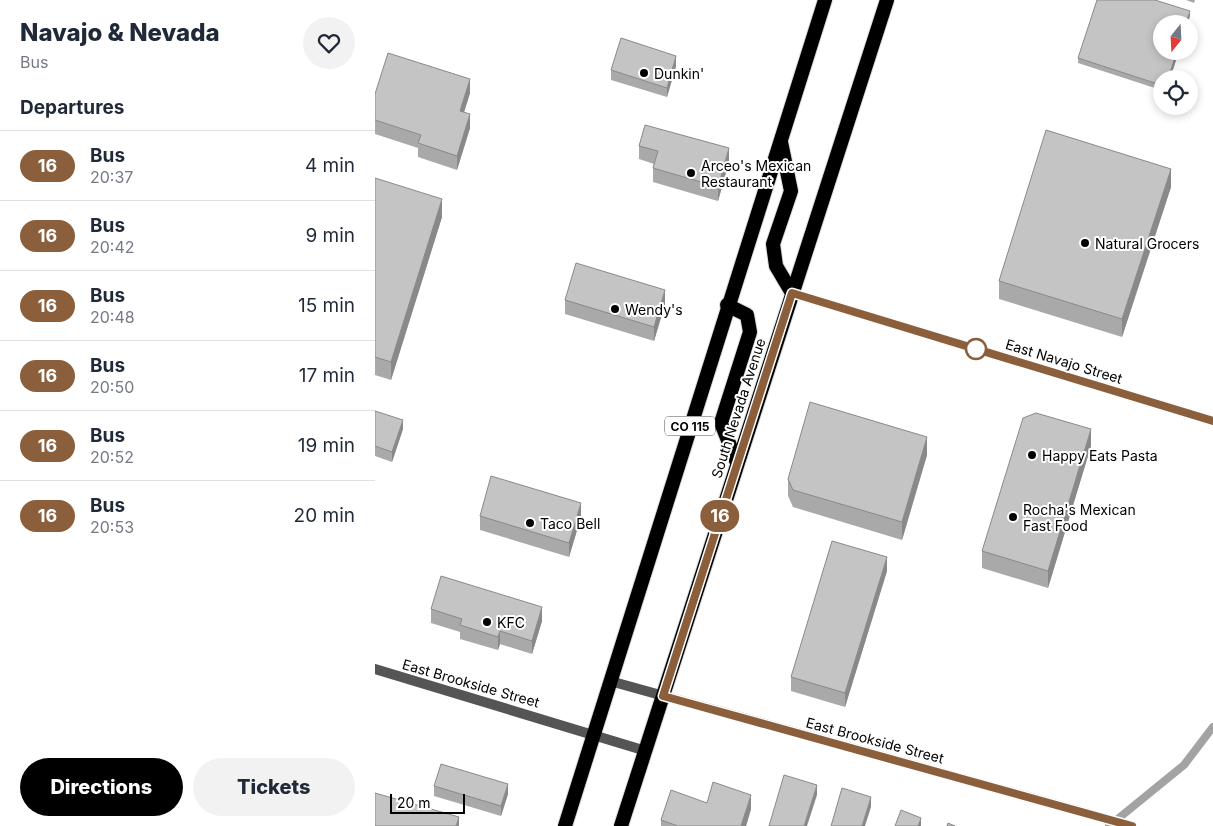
<!DOCTYPE html>
<style>
body{margin:0;font-family:Inter,sans-serif;background:#f2f2f3;color:#1f2937;height:100vh;display:flex;flex-direction:column;font-size:19px;white-space:nowrap}
*{box-sizing:border-box;margin:0}
p{font-size:16px;color:#747a83}
.icon{flex:none;width:28px;height:28px;fill:none;stroke:currentColor;stroke-width:2;stroke-linecap:round;stroke-linejoin:round}
.map{position:relative;flex:1;overflow:hidden}
.drawer{display:flex;flex-direction:column;background:#fff;width:375px}
.drawer>*{flex:none}
.badge{padding:0 10px;border-radius:16px;font-size:18px;line-height:32px}
.needle{width:32px;rotate:198deg}
.fabs{position:absolute;left:778px;top:15px;display:grid;gap:10px}
.fabs a{display:grid;place-items:center;width:45px;height:45px;border-radius:50%;background:#fff;box-shadow:0 2px 8px #0003;font-size:25px}
.scale{position:absolute;left:15px;bottom:12px;width:75px;box-sizing:border-box;padding-left:5px;border:2px solid #000;border-top:0;font-size:14px;line-height:18px;white-space:nowrap;color:#000;-webkit-text-stroke:4px #fff;paint-order:stroke}
.map>.badge{position:absolute;translate:-50% -50%;box-shadow:0 0 0 2px #fff}
h2{padding:0 20px;font-size:19px;line-height:45px}
.round{display:grid;place-items:center;flex:none;width:52px;height:52px;border-radius:26px;background:#f2f2f3}
.headline{display:flex;align-items:center;justify-content:space-between;height:85px;padding:0 20px}
h1{font-size:24px;font-weight:800;line-height:38px}
.cta{display:flex;gap:10px;margin-top:auto;padding:10px 20px}
.cta a{flex:1;height:58px;border-radius:30px;background:#000;color:#fff;font-size:20px;font-weight:800;line-height:58px;text-align:center}
.cta a+a{background:#f2f2f3;color:#1f2937}
ul{padding:0;list-style:none}
li{display:flex;align-items:center;gap:15px;height:70px;padding:0 20px;border-top:1px solid #e0e1e3}
li div{flex:1}
li b{display:block;font-size:19px}
li em{font-style:normal}
li .badge{min-width:55px;font-weight:700;text-align:center}
main{display:flex;flex:1;min-height:0}
.map>svg:first-child{display:block}
.lines{fill:none;stroke-linecap:round;stroke-linejoin:round}
.stream{stroke:#a3a3a3;stroke-width:8}
.trunk-casing{stroke:#dbdbdb;stroke-width:16}
.minor{stroke:#555;stroke-width:10}
.trunk{stroke:#000;stroke-width:14}
.wall{fill:#a9a9a9}
.shaded-wall{fill:#898989}
.building{fill:#c4c4c4;stroke:#898989}
.line-casing{stroke:#fff;stroke-width:11}
.line{stroke:#8b5e3c;stroke-width:8}
.poi-dot{fill:#000;stroke:#fff;stroke-width:2}
.stop-dot{fill:#fff;stroke:#8b5e3c;stroke-width:2.5}
.labels{text-anchor:middle;dominant-baseline:central;stroke-width:4;stroke-linejoin:round;paint-order:stroke}
.shield{fill:#fff;stroke:#4c4c4c;stroke-width:1}
.shield-label{font-size:12px;font-weight:bold;fill:#000}
.poi-label{font-size:14px;fill:#000;stroke:#fff;text-anchor:start}
.street-label{font-size:14px;fill:#000;stroke:#fff}
</style>
<main>
<section class="drawer">
<div class="headline"><div><h1>Navajo &amp; Nevada</h1><p>Bus</p></div><a class="round"><svg class="icon" aria-label="heart" viewBox="0 0 24 24"><path d="M12 20l-8-8c-3-5 5-10 8-4 3-6 11-1 8 4z"/></svg></a></div>
<h2>Departures</h2>
<ul>
<li><span class="badge" style="background:#8b5e3c;color:#fff">16</span><div><b>Bus</b><p>20:37</p></div><em>4 min</em></li>
<li><span class="badge" style="background:#8b5e3c;color:#fff">16</span><div><b>Bus</b><p>20:42</p></div><em>9 min</em></li>
<li><span class="badge" style="background:#8b5e3c;color:#fff">16</span><div><b>Bus</b><p>20:48</p></div><em>15 min</em></li>
<li><span class="badge" style="background:#8b5e3c;color:#fff">16</span><div><b>Bus</b><p>20:50</p></div><em>17 min</em></li>
<li><span class="badge" style="background:#8b5e3c;color:#fff">16</span><div><b>Bus</b><p>20:52</p></div><em>19 min</em></li>
<li><span class="badge" style="background:#8b5e3c;color:#fff">16</span><div><b>Bus</b><p>20:53</p></div><em>20 min</em></li>
</ul>
<div class="cta"><a>Directions</a><a>Tickets</a></div>
</section>
<div class="map">
<svg width="838" height="826" viewBox="0 0 838 826">
<rect width="100%" height="100%" fill="#fff"/>
<g class="lines">
<polyline class="stream" points="734,826 809,765 838,727"/>
<g class="trunk-casing">
<g id="trunk">
<polyline points="406,142 416,191 398,244 401,266 417,293"/>
<polyline points="352,305 372,315 375,332 346,423 362,463"/>
<polyline points="190,826 450,0"/>
<polyline points="246,826 512,0"/>
</g>
</g>
<g class="minor">
<polyline points="417,293 838,421"/>
<polyline points="0,669 271,751"/>
<polyline points="235,681 757,826"/>
</g>
<use href="#trunk" class="trunk"/>
</g>
<g class="wall">
<polygon points="811,0 820,0 819,3"/>
<polygon points="815,16 795,79 786,79 786,90 703,63 703,58"/>
<polygon points="301,66 292,97 236,80 236,70"/>
<polygon points="95,93 89,112 95,128 82,170 43,157 43,148 0,134 0,94"/>
<polygon points="264,146 354,162 343,201 278,182 278,168 279,164 264,159"/>
<polygon points="0,178 67,217 16,380 0,375"/>
<polygon points="796,187 747,337 624,299 624,281"/>
<polygon points="190,300 290,304 279,341 190,314"/>
<polygon points="0,411 28,429 17,462 0,456"/>
<polygon points="716,446 673,588 607,568 607,551"/>
<polygon points="552,455 527,540 418,507 413,496 413,479"/>
<polygon points="105,516 206,517 194,557 105,530"/>
<polygon points="512,571 470,707 416,691 416,677"/>
<polygon points="56,609 167,621 157,654 125,644 123,650 85,639 85,632 56,623"/>
<polygon points="59,786 133,794 126,816 59,796"/>
<polygon points="332,803 376,809 371,826 286,826 286,820"/>
</g>
<g class="shaded-wall">
<polygon points="815,11 815,16 812,24 811,24"/>
<polygon points="802,51 804,51 795,79 793,79"/>
<polygon points="301,56 301,66 292,97 292,88"/>
<polygon points="95,79 95,93 85,125 85,111"/>
<polygon points="95,114 95,128 82,170 82,156"/>
<polygon points="354,148 354,162 343,201 343,187"/>
<polygon points="796,169 796,187 747,337 747,319"/>
<polygon points="67,199 67,217 16,380 16,362"/>
<polygon points="290,290 290,304 279,341 279,327"/>
<polygon points="28,420 28,429 17,462 17,452"/>
<polygon points="716,429 716,446 673,588 673,571"/>
<polygon points="552,437 552,455 527,540 527,522"/>
<polygon points="206,503 206,517 194,557 194,543"/>
<polygon points="512,557 512,571 470,707 470,693"/>
<polygon points="167,607 167,621 157,654 157,641"/>
<polygon points="125,631 125,644 123,650 123,637"/>
<polygon points="133,784 133,794 126,816 126,806"/>
<polygon points="442,785 442,795 432,826 429,826"/>
<polygon points="376,795 376,809 371,826 366,826"/>
<polygon points="496,797 496,807 490,826 487,826"/>
<polygon points="84,817 84,826 81,826"/>
<polygon points="546,818 546,826 543,826"/>
</g>
<g class="building">
<polygon points="722,0 780,0 815,11 811,24 786,24 786,51 802,51 793,79 786,79 786,85 703,58"/>
<polygon points="246,38 301,56 292,88 236,70"/>
<polygon points="13,53 95,79 85,111 95,114 82,156 43,143 46,135 0,120 0,94"/>
<polygon points="270,125 354,148 343,187 278,168 283,151 264,146"/>
<polygon points="671,130 796,169 747,319 624,281"/>
<polygon points="0,178 67,199 16,362 0,357"/>
<polygon points="201,263 290,290 279,327 190,300"/>
<polygon points="435,402 552,437 527,522 418,490 413,479"/>
<polygon points="0,411 28,420 17,452 0,446"/>
<polygon points="661,413 716,429 673,571 607,551 648,418"/>
<polygon points="116,476 206,503 194,543 105,516"/>
<polygon points="457,541 512,557 470,693 416,677"/>
<polygon points="66,576 167,607 157,641 125,631 123,637 85,625 87,619 56,609"/>
<polygon points="66,764 133,784 126,806 59,786"/>
<polygon points="409,775 442,785 429,826 394,826"/>
<polygon points="338,782 376,795 366,826 303,826 286,820 296,790 332,803"/>
<polygon points="467,788 496,797 487,826 456,826"/>
<polygon points="0,793 84,817 81,826 0,826"/>
<polygon points="526,810 546,818 543,826 520,826"/>
<polygon points="573,823 580,826 572,826"/>
</g>
<g class="lines">
<g class="line-casing">
<polyline id="line" points="757,826 288,696 417,293 838,421"/>
</g>
<use href="#line" class="line"/>
</g>
<g class="poi-dot">
<circle cx="269" cy="73" r="5"/>
<circle cx="316" cy="173" r="5"/>
<circle cx="710" cy="243" r="5"/>
<circle cx="240" cy="309" r="5"/>
<circle cx="657" cy="455" r="5"/>
<circle cx="638" cy="517" r="5"/>
<circle cx="155" cy="523" r="5"/>
<circle cx="112" cy="622" r="5"/>
</g>
<circle class="stop-dot" cx="601" cy="349" r="10"/>
<g class="labels">
<rect class="shield" x="290" y="416.5" width="50" height="19" rx="4"/>
<g class="shield-label">
<text x="315" y="426">CO 115</text>
</g>
<g class="poi-label">
<text x="279" y="73">Dunkin'</text>
<text x="326" y="165">Arceo's Mexican<tspan x="326" dy="16">Restaurant</tspan></text>
<text x="720" y="243">Natural Grocers</text>
<text x="250" y="309">Wendy's</text>
<text x="667" y="455">Happy Eats Pasta</text>
<text x="648" y="509">Rocha's Mexican<tspan x="648" dy="16">Fast Food</tspan></text>
<text x="165" y="523">Taco Bell</text>
<text x="122" y="622">KFC</text>
</g>
<g class="street-label">
<text transform="translate(689 361) rotate(17)">East Navajo Street</text>
<text transform="translate(363 408) rotate(-72)">South Nevada Avenue</text>
<text transform="translate(96 683) rotate(16)">East Brookside Street</text>
<text transform="translate(500 740) rotate(15)">East Brookside Street</text>
</g>
</g>
</svg>
<div class="fabs">
<a><svg class="needle" viewBox="-14 -14 28 28"><path d="M0-13l5 13h-10z" fill="#e53935"/><path d="M0 13l5-13h-10z" fill="#747a83"/></svg></a>
<a><svg class="icon" aria-label="locate" viewBox="0 0 24 24"><circle cx="12" cy="12" r="6"/><path d="M12 2v4M12 18v4M2 12h4M18 12h4"/></svg></a>
</div>
<div class="scale">20 m</div>
<b class="badge" style="left:345px;top:516px;background:#8b5e3c;color:#fff">16</b>
</div>
</main>
